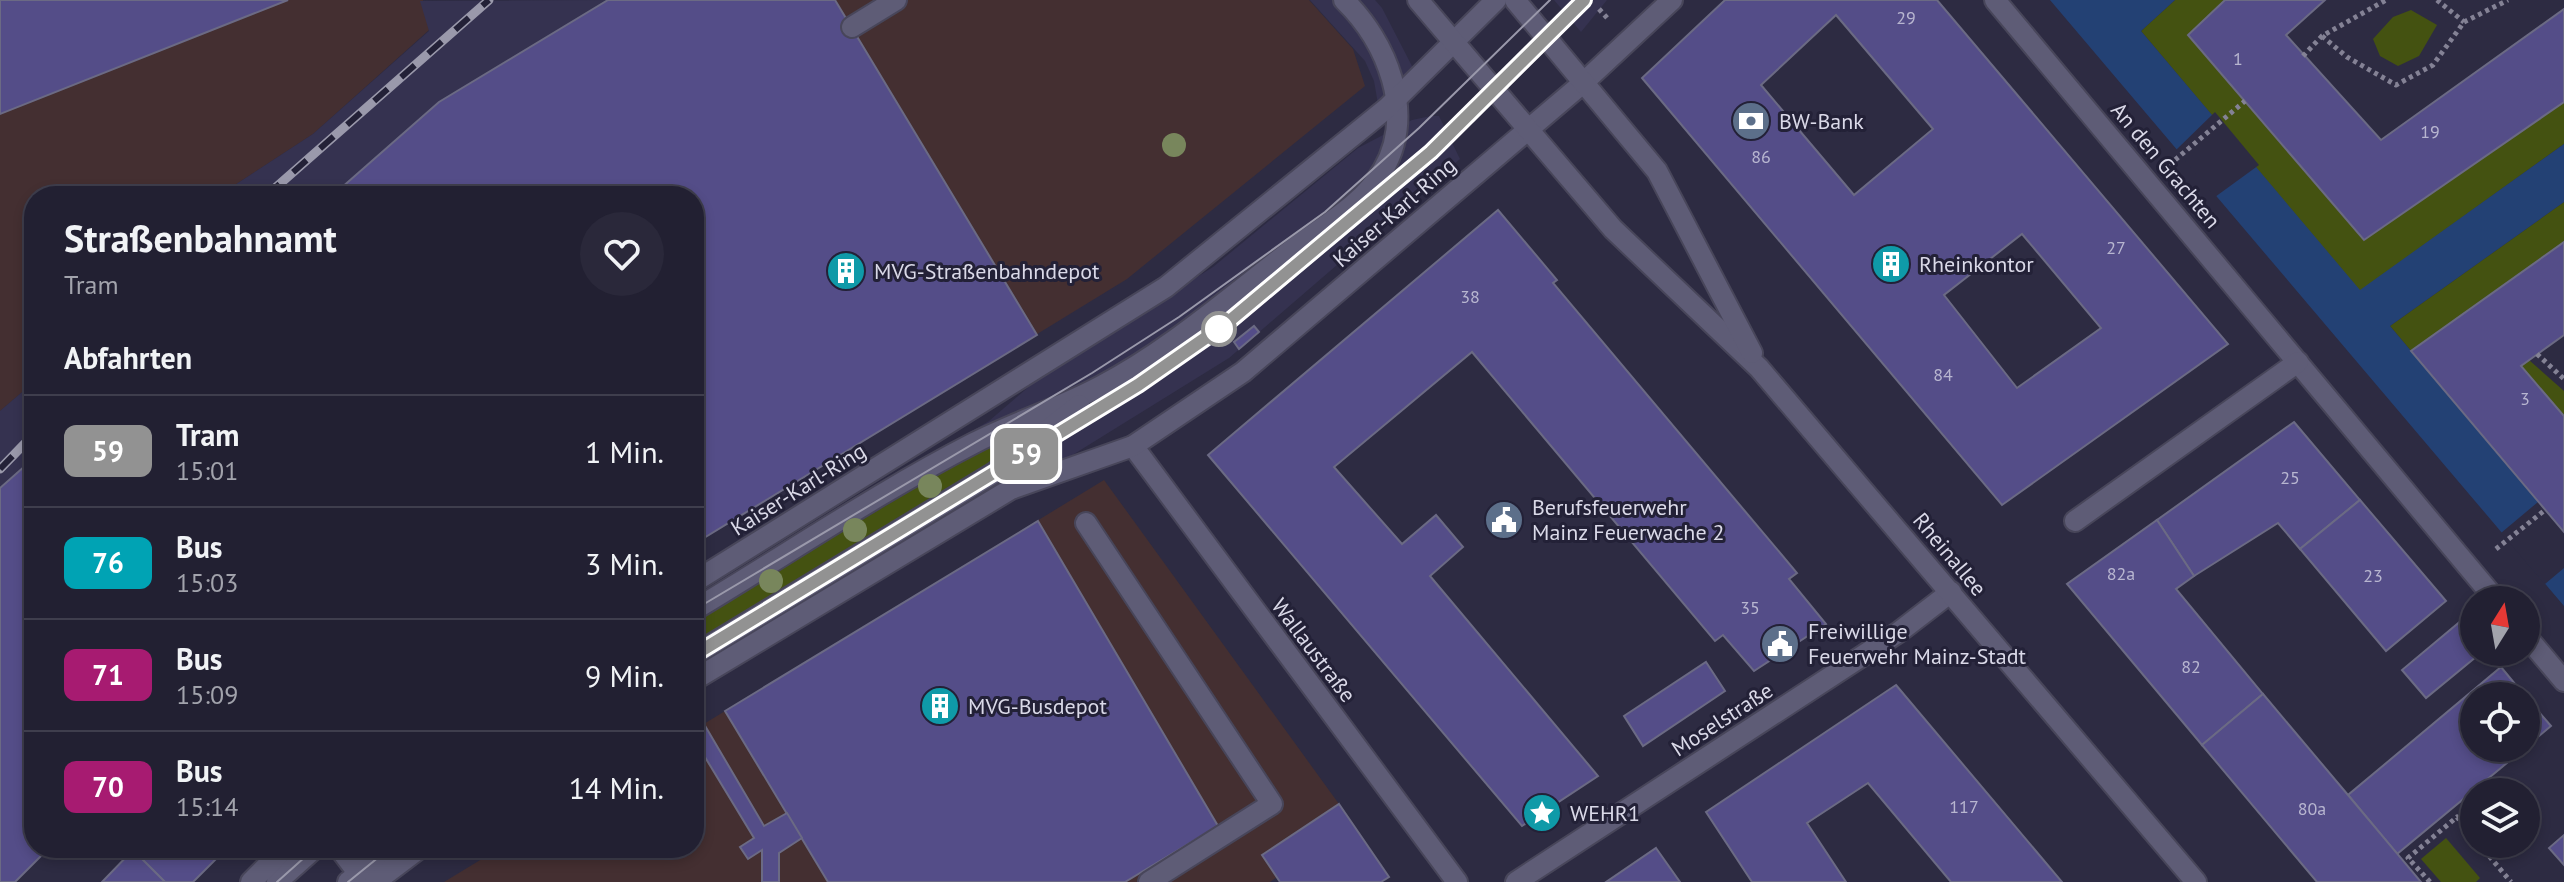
<!DOCTYPE html>
<html lang="de">
<meta charset="utf-8">
<style>
body{margin:0;font-family:"PT Sans",sans-serif;background:#2a283a;color:#f1f3f6;height:100vh;display:flex;flex-direction:column;font-size:30px;white-space:nowrap}
*{box-sizing:border-box;margin:0}
p{font-size:26px;color:#a2a3ac}
.icon{flex:none;width:44px;height:44px;fill:none;stroke:currentColor;stroke-width:2;stroke-linecap:round;stroke-linejoin:round}
.map{position:relative;flex:1;overflow:hidden}
.details{position:absolute;left:24px;top:186px;width:680px;height:672px;display:flex;flex-direction:column;background:#222032;border-radius:32px;box-shadow:0 4px 12px #0003,0 0 0 2px #3f3e4d}
.details>*{flex:none}
.badge{padding:0 16px;border-radius:12px;font-size:28px;line-height:52px}
.needle{width:52px;rotate:11deg}
.buttons{position:absolute;left:2460px;top:586px;display:grid;gap:16px}
.buttons a{display:grid;place-items:center;width:80px;height:80px;border-radius:50%;background:#222032;box-shadow:0 4px 12px #0003,0 0 0 2px #3f3e4d;font-size:40px}
.map>.badge{position:absolute;translate:-50% -50%;box-shadow:0 0 0 4px #fff}
h2{padding:0 40px;font-size:30px;line-height:72px}
.round{display:grid;place-items:center;flex:none;width:84px;height:84px;border-radius:42px;background:#2a283a}
.summary{display:flex;align-items:center;justify-content:space-between;height:136px;padding:0 40px}
h1{font-size:38px;font-weight:800;line-height:60px}
ul{padding:0;list-style:none}
li{display:flex;align-items:center;gap:24px;height:112px;padding:0 40px;border-top:2px solid #3f3e4d}
li div{flex:1}
li b{display:block;font-size:30px}
li em{font-style:normal}
li .badge{min-width:88px;font-weight:700;text-align:center}
.map>svg:first-child{display:block}
.industrial{fill:#442f31}
.built{fill:#353250}
.green{fill:#445211}
.water{fill:#234174}
.pier{fill:#2d2b42}
.building{fill:#544d88;stroke:#6b6a84;stroke-width:2;fill-rule:evenodd}
.lines{fill:none;stroke-linecap:round;stroke-linejoin:round}
.service-casing{stroke:#48465a;stroke-width:24}
.minor-casing{stroke:#48465a;stroke-width:24}
.tertiary-casing{stroke:#48465a;stroke-width:24}
.secondary-casing{stroke:#48465a;stroke-width:24}
.path{stroke:#848295;stroke-width:5;stroke-dasharray:4 4;stroke-linecap:butt}
.service{stroke:#5e5c76;stroke-width:20}
.minor{stroke:#5e5c76;stroke-width:20}
.tertiary{stroke:#5e5c76;stroke-width:20}
.secondary{stroke:#5e5c76;stroke-width:20}
.tram{stroke:#9a99ab;stroke-width:2}
.rail-casing{stroke:#9a99ab;stroke-width:9}
.rail{stroke:#232137;stroke-width:6;stroke-dasharray:18;stroke-linecap:butt}
.tree{fill:#78865c}
.line-casing{stroke:#fff;stroke-width:18}
.line{stroke:#929292;stroke-width:12}
.stop-dot{fill:#fff;stroke:#929292;stroke-width:4}
.labels{text-anchor:middle;dominant-baseline:central;stroke-width:6;stroke-linejoin:round;paint-order:stroke}
.number-label{font-size:18px;fill:#b8b6d0}
.poi-label{font-size:22px;fill:#dad9e8;stroke:#232137;text-anchor:start}
.street-label{font-size:22px;fill:#dad9e8;stroke:#232137}
</style>
<div class="map">
<svg width="2564" height="882" viewBox="0 0 2564 882">
<rect width="100%" height="100%" fill="#2d2b42"/>
<g class="industrial">
<polygon points="0,0 423,0 429,30 313,134 218,196 34,196 34,382 0,411"/>
<polygon points="608,0 1309,0 1353,49 1365,86 1127,279 694,544 694,196 332,196 439,102"/>
<polygon points="1104,480 1339,804 1262,855 1277,877 1270,882 444,882 500,848 694,848 694,730"/>
</g>
<g class="built">
<polygon points="608,0 439,102 332,196 218,196 313,134 429,31 420,1"/>
<polygon points="1310,0 1375,0 1382,8 1413,68 1378,104 1374,81 1365,61"/>
<polygon points="1554,0 1607,0 1581,32"/>
<polygon points="1431,116 1439,116 1460,159 1229,358 1066,459 1042,470 1022,472 970,500 694,666 694,596 989,421 1046,372 1213,267 1358,148 1412,120"/>
<polygon points="34,382 34,459 0,489 0,411"/>
</g>
<g class="green">
<polygon points="2175,0 2225,0 2188,35 2364,240 2564,102 2564,144 2360,291 2141,31"/>
<polygon points="2411,10 2437,25 2419,56 2398,66 2380,56 2373,39 2393,17"/>
<polygon points="2564,202 2564,242 2411,351 2390,326"/>
<polygon points="2529,360 2564,391 2564,416 2521,366"/>
<polygon points="991,443 998,457 694,642 694,620"/>
<polygon points="2446,838 2480,878 2476,882 2441,882 2421,859"/>
</g>
<polygon class="water" points="2050,0 2175,0 2141,31 2360,290 2564,144 2564,202 2390,326 2564,532 2564,606"/>
<g class="pier">
<polygon points="2215,112 2259,165 2215,197 2176,150"/>
<polygon points="2538,502 2564,532 2564,568 2545,584 2501,533"/>
</g>
<g class="building">
<polygon points="0,0 288,0 0,114"/>
<polygon points="608,0 835,0 1037,335 694,544 694,196 332,196 439,102"/>
<path d="M 1725,0 L 1937,0 L 2228,344 L 2002,505 L 1642,78 ZM 1836,15 L 1933,129 L 1854,195 L 1761,85 ZM 2022,234 L 2101,328 L 2017,388 L 1944,295 Z"/>
<polygon points="2225,0 2325,0 2286,35 2381,140 2564,9 2564,102 2364,240 2188,35"/>
<polygon points="1498,210 1557,280 1553,283 1797,573 1789,579 1826,624 1754,671 1723,635 1715,641 1472,352 1334,467 1402,544 1436,515 1463,547 1430,576 1598,776 1522,826 1208,455"/>
<polygon points="2564,242 2564,335 2521,366 2564,416 2564,532 2411,351"/>
<polygon points="1254,326 1259,332 1239,349 1234,342"/>
<polygon points="2294,422 2360,500 2300,549 2278,523 2194,576 2157,520"/>
<polygon points="34,458 34,848 49,848 15,882 0,882 0,488"/>
<polygon points="2360,500 2446,601 2386,651 2300,549"/>
<polygon points="2157,520 2194,576 2176,589 2263,694 2202,745 2067,584"/>
<polygon points="1038,521 1218,826 1125,882 828,882 725,711"/>
<polygon points="2462,620 2474,635 2474,652 2482,652 2426,698 2402,670"/>
<polygon points="1706,662 1725,691 1643,746 1624,716"/>
<polygon points="2501,667 2525,696 2474,696 2474,748 2525,748 2397,854 2348,795"/>
<polygon points="1896,685 2062,882 1951,882 1868,783 1807,823 1846,882 1752,882 1706,812"/>
<polygon points="2263,694 2348,795 2421,882 2317,882 2202,745"/>
<polygon points="2526,697 2551,726 2526,747"/>
<polygon points="694,707 764,826 787,813 802,838 779,853 779,882 762,882 762,850 748,859 740,847 754,838 694,739"/>
<polygon points="1339,804 1389,877 1381,882 1280,882 1262,855"/>
<polygon points="2564,835 2564,865 2549,848"/>
<polygon points="135,848 227,848 193,882 165,882 133,850"/>
<polygon points="1656,848 1680,882 1606,882"/>
<polygon points="133,850 165,882 102,882"/>
</g>
<g class="lines">
<g class="service-casing">
<g id="service">
<polyline points="852,27 896,0"/>
<polyline points="1086,523 1272,804 1149,882"/>
<path d="M 694,610 C 786,555 880,491 974,443 C 1015,422 1060,408 1101,386 C 1172,349 1234,293 1298,245 C 1328,223 1364,203 1383,170 C 1416,113 1387,42 1344,0"/>
<polyline points="2472,633 2474,632"/>
<polyline points="694,655 994,473 1079,405"/>
<polyline points="277,882 315,848"/>
<polyline points="348,882 390,848"/>
</g>
</g>
<g class="minor-casing">
<g id="minor">
<polyline points="1995,0 2496,600"/>
<polyline points="1583,83 1672,0"/>
<polyline points="1133,446 1457,882"/>
<polyline points="2075,521 2298,362"/>
<polyline points="2526,636 2564,681"/>
<polyline points="339,848 365,882"/>
<polyline points="1516,882 1899,632 1951,592"/>
</g>
</g>
<g class="tertiary-casing">
<g id="tertiary">
<polyline points="694,582 1166,287 1387,108 1496,0"/>
<polyline points="694,680 1011,489 1133,446 1243,372 1583,83"/>
<polyline points="251,882 285,848"/>
<polyline points="375,882 420,848"/>
</g>
</g>
<g class="secondary-casing">
<g id="secondary">
<polyline points="1418,0 1613,229 1759,368 2196,882"/>
<polyline points="1515,0 1657,171 1752,353"/>
</g>
</g>
<g class="path">
<polyline points="2437,0 2464,22"/>
<polyline points="1599,9 1609,20"/>
<polyline points="2322,36 2347,57 2396,85 2433,65 2464,22 2508,0"/>
<polyline points="2303,56 2322,36 2386,0"/>
<polyline points="2169,165 2245,101"/>
<polyline points="2537,354 2564,379"/>
<polyline points="2496,549 2545,510"/>
<polyline points="2479,844 2511,882"/>
<polyline points="2430,882 2408,858 2457,817 2474,838"/>
</g>
<use href="#service" class="service"/>
<use href="#minor" class="minor"/>
<use href="#tertiary" class="tertiary"/>
<use href="#secondary" class="secondary"/>
<g class="tram">
<polyline points="694,610 1092,373 1179,317 1325,212 1419,128 1550,0"/>
<polyline points="694,655 1138,385 1227,323 1431,152 1584,0"/>
<polyline points="277,882 315,848"/>
<polyline points="348,882 390,848"/>
</g>
<g class="rail-casing">
<g id="rail">
<polyline points="266,196 489,0"/>
<polyline points="0,469 34,434"/>
</g>
</g>
<use href="#rail" class="rail"/>
</g>
<g class="tree">
<circle cx="1174" cy="145" r="12"/>
<circle cx="930" cy="486" r="12"/>
<circle cx="855" cy="530" r="12"/>
<circle cx="771" cy="581" r="12"/>
</g>
<g class="lines">
<g class="line-casing">
<polyline id="line" points="694,655 1138,385 1227,323 1431,152 1584,0"/>
</g>
<use href="#line" class="line"/>
</g>
<defs>
<g id="bank-disc" transform="scale(2)"><circle r="9.5" fill="#5c6f8a" stroke="#232137"/><path d="M-6-4H6V4H-6ZM0-2.3a2.3 2.3 0 1 0 0 4.6a2.3 2.3 0 1 0 0-4.6Z" fill="#fff"/></g>
<g id="building-disc" transform="scale(2)"><circle r="9.5" fill="#0f9aa8" stroke="#232137"/><path d="M-4-6H4V6H1V3H-1V6H-4ZM-2.5-4.3h1.7v1.8h-1.7ZM.8-4.3h1.7v1.8H.8ZM-2.5-1h1.7V.8h-1.7ZM.8-1h1.7V.8H.8Z" fill="#fff"/></g>
<g id="civic-disc" transform="scale(2)"><circle r="9.5" fill="#5c6f8a" stroke="#232137"/><path d="M-.6-6.5H3V-4.5H.6V-3L4-1V1h2V6H-6V1h2V-1L-.6-3ZM-1.2 2.5V6h2.4V2.5Z" fill="#fff"/></g>
<g id="sight-disc" transform="scale(2)"><circle r="9.5" fill="#0f9aa8" stroke="#232137"/><path d="M0-6L1.8-2.2L6-1.7L2.9 1.2L3.7 5.4L0 3.3L-3.7 5.4L-2.9 1.2L-6-1.7L-1.8-2.2Z" fill="#fff"/></g>
</defs>
<g fill-rule="evenodd">
<use href="#bank-disc" x="1751" y="121"/>
<use href="#building-disc" x="1891" y="264"/>
<use href="#building-disc" x="846" y="271"/>
<use href="#civic-disc" x="1504" y="520"/>
<use href="#civic-disc" x="1780" y="644"/>
<use href="#building-disc" x="940" y="706"/>
<use href="#sight-disc" x="1542" y="813"/>
</g>
<circle class="stop-dot" cx="1219" cy="329" r="16"/>
<g class="labels">
<g class="number-label">
<text x="1906" y="17">29</text>
<text x="2238" y="58">1</text>
<text x="2430" y="131">19</text>
<text x="1761" y="156">86</text>
<text x="2116" y="247">27</text>
<text x="1470" y="296">38</text>
<text x="1943" y="374">84</text>
<text x="2525" y="398">3</text>
<text x="2290" y="477">25</text>
<text x="2121" y="573">82a</text>
<text x="2373" y="575">23</text>
<text x="1750" y="607">35</text>
<text x="2191" y="666">82</text>
<text x="1964" y="806">117</text>
<text x="2312" y="808">80a</text>
</g>
<g class="poi-label">
<text x="1779" y="121">BW-Bank</text>
<text x="1919" y="264">Rheinkontor</text>
<text x="874" y="271">MVG-Straßenbahndepot</text>
<text x="1532" y="507">Berufsfeuerwehr<tspan x="1532" dy="25">Mainz Feuerwache 2</tspan></text>
<text x="1808" y="631">Freiwillige<tspan x="1808" dy="25">Feuerwehr Mainz-Stadt</tspan></text>
<text x="968" y="706">MVG-Busdepot</text>
<text x="1570" y="813">WEHR1</text>
</g>
<g class="street-label">
<text transform="translate(2166 165) rotate(50)">An den Grachten</text>
<text transform="translate(1394 212) rotate(-41)">Kaiser-Karl-Ring</text>
<text transform="translate(798 489) rotate(-32)">Kaiser-Karl-Ring</text>
<text transform="translate(1950 554) rotate(50)">Rheinallee</text>
<text transform="translate(1314 650) rotate(53)">Wallaustraße</text>
<text transform="translate(1722 719) rotate(-33)">Moselstraße</text>
</g>
</g>
</svg>
<div class="buttons">
<a><svg class="needle" viewBox="-14 -14 28 28"><path d="M0-13l5 13h-10z" fill="#e53935"/><path d="M0 13l5-13h-10z" fill="#a2a3ac"/></svg></a>
<a><svg class="icon" aria-label="locate" viewBox="0 0 24 24"><circle cx="12" cy="12" r="6"/><path d="M12 2v4M12 18v4M2 12h4M18 12h4"/></svg></a>
<a><svg class="icon" aria-label="layers" viewBox="0 0 24 24"><path d="M12 4l9 5-9 5-9-5zM3 14l9 5 9-5"/></svg></a>
</div>
<b class="badge" style="left:1026px;top:454px;background:#929292;color:#fff">59</b>
<section class="details">
<div class="summary"><div><h1>Straßenbahnamt</h1><p>Tram</p></div><a class="round"><svg class="icon" aria-label="heart" viewBox="0 0 24 24"><path d="M12 20l-8-8c-3-5 5-10 8-4 3-6 11-1 8 4z"/></svg></a></div>
<h2>Abfahrten</h2>
<ul>
<li><span class="badge" style="background:#929292;color:#fff">59</span><div><b>Tram</b><p>15:01</p></div><em>1 Min.</em></li>
<li><span class="badge" style="background:#00a3b4;color:#fff">76</span><div><b>Bus</b><p>15:03</p></div><em>3 Min.</em></li>
<li><span class="badge" style="background:#a71b71;color:#fff">71</span><div><b>Bus</b><p>15:09</p></div><em>9 Min.</em></li>
<li><span class="badge" style="background:#a71b71;color:#fff">70</span><div><b>Bus</b><p>15:14</p></div><em>14 Min.</em></li>
</ul>
</section>
</div>
